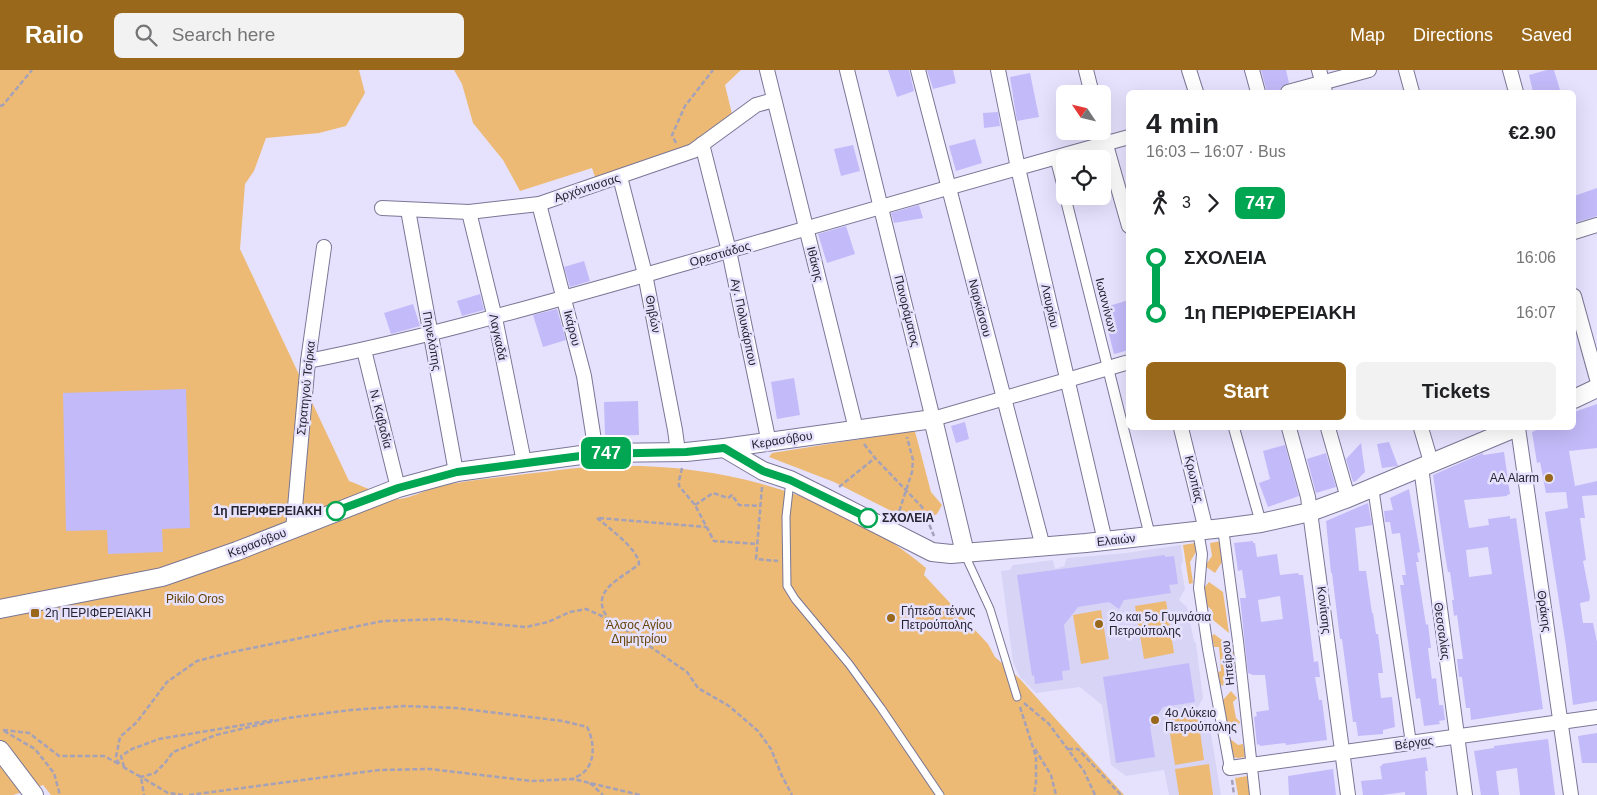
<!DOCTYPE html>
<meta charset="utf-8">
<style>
body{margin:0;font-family:Helvetica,sans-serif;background:#f2f2f2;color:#202124;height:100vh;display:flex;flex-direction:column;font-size:19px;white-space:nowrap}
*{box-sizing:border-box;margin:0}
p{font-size:16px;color:#757577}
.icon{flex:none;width:28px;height:28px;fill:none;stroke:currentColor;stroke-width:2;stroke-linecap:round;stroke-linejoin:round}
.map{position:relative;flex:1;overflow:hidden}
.panel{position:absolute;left:1126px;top:20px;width:450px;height:340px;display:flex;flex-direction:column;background:#fff;border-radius:8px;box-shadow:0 5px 20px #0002}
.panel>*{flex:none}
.badge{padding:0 10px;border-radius:8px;font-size:18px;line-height:32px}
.needle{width:32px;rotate:305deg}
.buttons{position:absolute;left:1056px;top:15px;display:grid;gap:10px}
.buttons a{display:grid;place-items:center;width:55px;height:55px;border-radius:8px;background:#fff;box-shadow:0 5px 20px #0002;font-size:25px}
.map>.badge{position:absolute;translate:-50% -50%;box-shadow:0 0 0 2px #fff}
.legs{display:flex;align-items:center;gap:8px;height:55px;padding:0 20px;font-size:16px}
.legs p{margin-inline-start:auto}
.headline{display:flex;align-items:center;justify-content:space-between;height:85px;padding:0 20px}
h1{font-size:28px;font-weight:700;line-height:38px}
.primary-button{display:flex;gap:10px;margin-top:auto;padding:10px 20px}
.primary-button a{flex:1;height:58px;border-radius:8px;background:#99681a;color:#fff;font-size:20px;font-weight:700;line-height:58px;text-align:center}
.primary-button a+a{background:#f2f2f2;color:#202124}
ul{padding:0 20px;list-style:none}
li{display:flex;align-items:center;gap:18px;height:55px;font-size:19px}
li i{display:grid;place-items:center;width:8px;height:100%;margin:0 6px;background:currentColor}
li i::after{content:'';width:12px;height:12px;margin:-6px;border:4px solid;border-radius:50%;background:#fff}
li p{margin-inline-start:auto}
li:first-child i{background:linear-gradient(#0000 50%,currentColor 0)}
li:last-child i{background:linear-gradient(currentColor 50%,#0000 0)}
header{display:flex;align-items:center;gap:30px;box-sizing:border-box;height:70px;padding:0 25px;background:#99681a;color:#fff}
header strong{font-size:24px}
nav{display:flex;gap:28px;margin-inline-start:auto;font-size:18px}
.search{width:350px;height:45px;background:#f2f2f2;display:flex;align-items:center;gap:12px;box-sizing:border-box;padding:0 18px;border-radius:8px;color:#757577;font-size:19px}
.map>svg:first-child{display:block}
.built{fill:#d8d4f5}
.green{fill:#ecba75}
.building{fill:#c3baf9;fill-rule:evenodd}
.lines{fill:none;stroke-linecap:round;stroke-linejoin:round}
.service-casing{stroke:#7a7695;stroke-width:9}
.pedestrian-casing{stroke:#7a7695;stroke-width:12}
.minor-casing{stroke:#7a7695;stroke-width:16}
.tertiary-casing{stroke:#7a7695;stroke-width:20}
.path{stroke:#a4a1b8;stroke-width:2.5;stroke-dasharray:5 2.5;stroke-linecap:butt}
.service{stroke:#fff;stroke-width:7}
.pedestrian{stroke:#fff;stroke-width:10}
.minor{stroke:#fff;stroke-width:14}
.tertiary{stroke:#fff;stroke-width:18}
.line-1-casing{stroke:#fff;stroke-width:11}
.line-1{stroke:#00a651;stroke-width:8}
.poi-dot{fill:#99681a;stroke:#e6e2fe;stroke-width:2}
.stop-1-dot{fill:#fff;stroke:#00a651;stroke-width:2.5}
.labels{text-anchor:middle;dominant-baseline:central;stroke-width:5;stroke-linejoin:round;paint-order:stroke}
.street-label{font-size:12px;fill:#262431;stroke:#e6e2fe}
.poi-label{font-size:12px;fill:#262431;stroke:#e6e2fe;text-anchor:start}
.stop-label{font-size:12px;font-weight:bold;fill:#262431;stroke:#e6e2fe;text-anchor:end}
.park-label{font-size:12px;fill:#664305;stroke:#e6e2fe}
</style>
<header>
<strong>Railo</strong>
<div class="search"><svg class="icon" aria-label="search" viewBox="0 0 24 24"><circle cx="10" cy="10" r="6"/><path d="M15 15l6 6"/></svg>Search here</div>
<nav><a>Map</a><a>Directions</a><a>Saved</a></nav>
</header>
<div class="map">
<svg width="1597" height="725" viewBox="0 0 1597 725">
<rect width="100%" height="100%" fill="#e6e2fe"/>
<polygon class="built" points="1181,475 1183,491 1181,496 1185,519 1179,530 1187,537 1194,571 1196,573 1203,628 1197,639 1205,645 1207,656 1210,658 1221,725 1169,725 1164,700 1126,706 1111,695 1102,635 1080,617 1036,623 1020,607 1013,592 1001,501 1010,500 1013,495 1053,490 1055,499 1064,496 1067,488 1126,483"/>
<g class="green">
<path d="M 0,0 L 359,0 L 365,23 L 346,56 L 319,63 L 266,68 L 254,101 L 245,114 L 240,179 L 349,411 C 358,414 392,430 399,429 C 411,428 423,421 435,418 C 459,411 485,409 510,406 C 536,403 563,399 589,397 C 708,389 835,421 926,498 L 924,505 L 988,574 L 995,587 L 1020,609 L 1124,725 L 51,725 L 43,715 L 13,725 L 0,725 Z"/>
<polygon points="454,0 741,0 725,15 732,44 689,79 596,110 592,98 520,121 503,90 473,53 462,14"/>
<polygon points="911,361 915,362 916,365 931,422 942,435 937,444 926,449 909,450 834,412 769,387 772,383"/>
<polygon points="1222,471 1224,489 1215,503 1205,496 1212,486 1210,473"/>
<polygon points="1195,473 1196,482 1190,492 1193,513 1189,514 1183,475"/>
<polygon points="1209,512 1223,522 1229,563 1213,550 1212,540 1207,536 1204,518"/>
<polygon points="1166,531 1174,583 1144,589 1135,536"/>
<polygon points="1101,540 1109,589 1081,594 1073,545"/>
<polygon points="1214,564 1234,579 1237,601 1223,616 1220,614 1218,602 1221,601 1219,577 1214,577 1212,566"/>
<polygon points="1231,621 1237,628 1233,632 1236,648 1240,652 1236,661 1226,654 1222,631"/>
<polygon points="1197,640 1204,690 1175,695 1167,645"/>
<polygon points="1229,668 1238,675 1243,674 1245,687 1238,688 1233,687"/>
<polygon points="1209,694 1213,725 1179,725 1175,699"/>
<polygon points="1248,706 1250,725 1238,725 1235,708"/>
</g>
<g class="building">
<polygon points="888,0 909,0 914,21 897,27"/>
<polygon points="927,0 953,0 956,13 933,19"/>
<polygon points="1261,0 1286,0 1289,13 1282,16 1279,22 1267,22"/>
<polygon points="1547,0 1554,0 1560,20 1552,22 1533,22 1529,5"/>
<polygon points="1030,3 1039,47 1017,51 1010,7"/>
<polygon points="998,42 1000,56 984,58 983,43"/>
<polygon points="975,69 982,93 956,101 949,76"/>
<polygon points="853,75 860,101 841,106 834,79"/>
<polygon points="1597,118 1597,146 1574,153 1574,126"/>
<polygon points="919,135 923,148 894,153 891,143"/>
<polygon points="846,156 855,184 827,193 818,164"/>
<polygon points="584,191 590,211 570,217 564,197"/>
<polygon points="480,224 484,240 462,246 457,231"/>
<polygon points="1129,230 1129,280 1114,284 1102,238"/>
<polygon points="413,234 420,256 391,264 384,243"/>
<polygon points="557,239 566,270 543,277 533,245"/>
<polygon points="794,308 800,345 777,349 771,312"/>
<polygon points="186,319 190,458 162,459 163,482 108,484 107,460 66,461 63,323"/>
<polygon points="638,331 639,365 605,366 604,332"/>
<polygon points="1597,334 1597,378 1569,381 1575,416 1597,411 1597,425 1582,426 1585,448 1580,448 1586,490 1583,491 1590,527 1589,531 1580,533 1583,553 1593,553 1597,572 1597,631 1573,635 1566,576 1545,442 1568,438 1566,422 1546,423 1540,392 1537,393 1532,362 1541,358 1574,358 1574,342"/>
<polygon points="965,352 969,369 956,373 951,356"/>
<polygon points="1389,372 1398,396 1382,398 1377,374"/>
<polygon points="1361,373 1365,402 1356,411 1353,412 1346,389"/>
<polygon points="1285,375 1299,426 1268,437 1259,413 1270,409 1263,381"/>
<path d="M 1504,382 L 1510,424 L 1507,425 L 1507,426 L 1464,430 L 1469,458 L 1489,455 L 1488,449 L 1510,446 L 1510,449 L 1516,448 L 1543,639 L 1471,650 L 1470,638 L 1466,638 L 1462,607 L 1459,607 L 1457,589 L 1463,589 L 1457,545 L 1454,546 L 1452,530 L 1454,530 L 1450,502 L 1448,502 L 1445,485 L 1433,405 L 1483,383 L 1483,385 ZM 1488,477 L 1492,504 L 1469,507 L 1466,480 Z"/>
<polygon points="1326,383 1336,417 1316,423 1307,389"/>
<polygon points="1409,419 1420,482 1417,483 1419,492 1416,492 1426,555 1428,554 1431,578 1428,578 1431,603 1432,609 1436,608 1439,635 1443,635 1445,650 1439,651 1440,654 1424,656 1420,628 1416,629 1400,515 1404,515 1402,505 1406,505 1400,463 1392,464 1390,452 1385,452 1384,441 1393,440 1390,428"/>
<polygon points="1368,433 1372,455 1355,458 1357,479 1359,501 1366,501 1372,543 1373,543 1376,564 1378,564 1383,603 1378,603 1381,628 1392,627 1395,657 1383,660 1383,664 1358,666 1356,652 1353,652 1342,569 1340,569 1332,503 1331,503 1326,451"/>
<path d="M 1253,471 L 1253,473 L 1255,473 L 1257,487 L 1277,484 L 1280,505 L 1298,503 L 1299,505 L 1303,505 L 1314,592 L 1318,591 L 1320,607 L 1315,607 L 1319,630 L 1322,630 L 1327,670 L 1286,675 L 1285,673 L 1260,676 L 1259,674 L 1257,675 L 1254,647 L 1257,646 L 1256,642 L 1269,640 L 1265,605 L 1253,605 L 1248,603 L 1240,528 L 1246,528 L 1242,500 L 1238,501 L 1234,473 ZM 1280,526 L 1283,549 L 1261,552 L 1258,530 Z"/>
<polygon points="1165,485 1165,487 1174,486 1178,514 1169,515 1171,523 1124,530 1119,539 1109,532 1078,537 1064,555 1070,600 1062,601 1063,610 1035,614 1034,605 1032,606 1017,505"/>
<polygon points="1189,593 1195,632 1163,637 1156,647 1157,654 1150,656 1155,687 1116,693 1103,607"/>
<polygon points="1597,663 1597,693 1582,693 1578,666"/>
<polygon points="1548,669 1555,725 1520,725 1517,698 1496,701 1499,725 1481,725 1474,681 1494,678 1494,676"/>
<polygon points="1426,687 1428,701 1425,701 1427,725 1405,725 1405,722 1382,725 1363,725 1361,711 1382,709 1380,696 1382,696 1382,694"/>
<polygon points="1333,699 1336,725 1289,725 1288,706"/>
</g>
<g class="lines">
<g class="service-casing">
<g id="service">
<polyline points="790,411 786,447 787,516 795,529 849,594 881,638 940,725"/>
<polyline points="965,485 990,539 1017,627"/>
</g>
</g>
<g class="pedestrian-casing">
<g id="pedestrian">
<polyline points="1055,87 1065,125"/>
<polyline points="1065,126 1150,466"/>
<polyline points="1234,358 1261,453"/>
<polyline points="1373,417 1411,673"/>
<polyline points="1223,458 1238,571 1255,725"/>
<polyline points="1198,461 1202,484 1199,518 1208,579 1230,698"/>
</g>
</g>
<g class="minor-casing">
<g id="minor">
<polyline points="767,0 856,359"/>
<polyline points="847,0 933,349 1129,292"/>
<polyline points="918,0 1043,477"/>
<polyline points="998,0 1018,98 1105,471"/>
<polyline points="1086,0 1092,24"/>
<polyline points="1189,0 1196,22"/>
<polyline points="1252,0 1258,22"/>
<polyline points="1319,0 1325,22"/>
<polyline points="1406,0 1412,22"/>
<polyline points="1510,0 1516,22"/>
<polyline points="1288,22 1369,0"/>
<polyline points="1102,61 1129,156"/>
<polyline points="702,74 729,181 769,373"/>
<polyline points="620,107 645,204 675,360 678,382"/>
<polyline points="539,134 584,306 596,383"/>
<polyline points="382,138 469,142 539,134 693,81 756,35 774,30"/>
<polyline points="408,140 456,402"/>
<polyline points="469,142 495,248 524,392"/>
<polyline points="1574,162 1597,155"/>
<polyline points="1574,226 1597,309"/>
<polyline points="364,280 398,418"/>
<path d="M 308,291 C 425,268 538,235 652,203 C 811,157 969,111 1129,67"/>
<polyline points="1181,358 1206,460"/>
<polyline points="1289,358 1308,427 1348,725"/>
<polyline points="1328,358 1348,428"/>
<polyline points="1421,358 1431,392"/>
<polyline points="1518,358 1571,725"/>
<polyline points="1421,397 1465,725"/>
<polyline points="293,460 308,291 324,177"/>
<polyline points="1230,698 1597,647"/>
</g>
</g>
<g class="tertiary-casing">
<g id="tertiary">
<polyline points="1574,329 1597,318"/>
<polyline points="724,378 763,401 790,410 826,428 932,482 951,484 1086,473 1223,458 1261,453 1310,442 1348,428 1515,358"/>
<polyline points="0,539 162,507 237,481 398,418 457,402 596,383 686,382 724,378 933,349 965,483"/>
<polyline points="0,680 34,725"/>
</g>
</g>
<g class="path">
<polyline points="0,36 3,35 32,0"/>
<polyline points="676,73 672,65 685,36 713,0"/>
<polyline points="864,374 875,388 922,437 934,466"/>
<polyline points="682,398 679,411 679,416 695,435 714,471 757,474"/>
<polyline points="762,417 756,489 778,491"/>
<polyline points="839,417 875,388"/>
<polyline points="695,435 713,423 728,428 732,425 739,435 761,436"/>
<path d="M 597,448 C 608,457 639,480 639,494 C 621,509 588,521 608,548"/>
<polyline points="599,448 706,457"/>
<polyline points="897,448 912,402 913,390 907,367"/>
<polyline points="1024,633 1049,654 1084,701 1095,725"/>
<polyline points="1020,637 1036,687 1036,712 1034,725"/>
<polyline points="3,660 29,663 59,686 104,686 119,694"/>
<polyline points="4,661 35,679 54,703 60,725"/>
<polyline points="1035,679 1051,705 1056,725"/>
<polyline points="1068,679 1078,679 1121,725"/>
<polyline points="119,694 116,687 120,667 137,652 167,612 197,591 228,583 383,551 443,549 526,557 548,552 570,542 586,539 613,551 687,602 698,618 729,636 758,661 771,679 782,706 792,725"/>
<polyline points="123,697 141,707 144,725"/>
<polyline points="124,697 121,686 132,679 159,669 273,650"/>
<polyline points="1232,710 1234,725"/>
<polyline points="590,713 603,725"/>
<path d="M 183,725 L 168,723 L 141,707 L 155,703 L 165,693 L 173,682 L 216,665 L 287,648 L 351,640 L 405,636 L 456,638 L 563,651 L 587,657 C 594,670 596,691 584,702 C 581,705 576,707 573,709"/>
<polyline points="189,725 379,700 430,699 532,711 573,709 640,725"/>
</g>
<use href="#service" class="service"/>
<use href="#pedestrian" class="pedestrian"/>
<use href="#minor" class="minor"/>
<use href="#tertiary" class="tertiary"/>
</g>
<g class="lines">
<g class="line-1-casing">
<polyline id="line-1" points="336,441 398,418 457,402 596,384 686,382 724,378 763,401 790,410 868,448"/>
</g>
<use href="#line-1" class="line-1"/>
</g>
<g class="poi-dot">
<circle cx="1549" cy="408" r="5"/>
<rect x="30" y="538" width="10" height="10" rx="2.5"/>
<circle cx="891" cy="548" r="5"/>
<circle cx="1099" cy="554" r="5"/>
<circle cx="1155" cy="650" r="5"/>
</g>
<g class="stop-1-dot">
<circle cx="336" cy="441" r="9"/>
<circle cx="868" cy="448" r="9"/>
</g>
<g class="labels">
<g class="street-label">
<text transform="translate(587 118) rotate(-18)">Αρχόντισσας</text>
<text transform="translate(720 184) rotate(-16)">Ορεστιάδος</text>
<text transform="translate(815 194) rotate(76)">Ιθάκης</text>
<text transform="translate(1106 235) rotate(76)">Ιωαννίνων</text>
<text transform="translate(1050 236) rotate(77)">Λαυρίου</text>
<text transform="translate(980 238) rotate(75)">Ναρκίσσου</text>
<text transform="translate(907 241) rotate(76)">Πανοράματος</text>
<text transform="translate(653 244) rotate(79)">Θηβών</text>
<text transform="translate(744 252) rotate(78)">Αγ. Πολυκάρπου</text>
<text transform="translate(572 258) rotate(76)">Ικάρου</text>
<text transform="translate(498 267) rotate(78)">Λαγκαδά</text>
<text transform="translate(432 271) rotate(80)">Πηνελόπης</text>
<text transform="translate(306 318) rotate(-84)">Στρατηγού Τσίρκα</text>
<text transform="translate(381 349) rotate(76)">N. Καβαδία</text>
<text transform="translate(782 370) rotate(-9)">Κερασόβου</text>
<text transform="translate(1194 409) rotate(77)">Κρωπίας</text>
<text transform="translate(1116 470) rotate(-6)">Ελαιών</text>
<text transform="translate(257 473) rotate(-21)">Κερασόβου</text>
<text transform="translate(1324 540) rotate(83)">Κονίτσης</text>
<text transform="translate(1544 541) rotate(82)">Θράκης</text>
<text transform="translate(1442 561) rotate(82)">Θεσσαλίας</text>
<text transform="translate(1228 593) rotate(-96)">Ηπείρου</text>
<text transform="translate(1414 673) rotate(-8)">Βέργας</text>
</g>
<g class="poi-label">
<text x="1539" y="408" text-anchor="end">AA Alarm</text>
<text x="901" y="541">Γήπεδα τέννις<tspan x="901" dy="14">Πετρούπολης</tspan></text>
<text x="45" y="543">2η ΠΕΡΙΦΕΡΕΙΑΚΗ</text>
<text x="1109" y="547">2ο και 5ο Γυμνάσια<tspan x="1109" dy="14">Πετρούπολης</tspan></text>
<text x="1165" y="643">4ο Λύκειο<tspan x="1165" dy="14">Πετρούπολης</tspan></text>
</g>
<g class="stop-label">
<text x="322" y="441">1η ΠΕΡΙΦΕΡΕΙΑΚΗ</text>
<text x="882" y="448" text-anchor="start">ΣΧΟΛΕΙΑ</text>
</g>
<g class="park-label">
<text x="195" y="529">Pikilo Oros</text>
<text x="639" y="555">Άλσος Αγίου<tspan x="639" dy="14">Δημητρίου</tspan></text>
</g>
</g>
</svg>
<div class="buttons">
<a><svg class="needle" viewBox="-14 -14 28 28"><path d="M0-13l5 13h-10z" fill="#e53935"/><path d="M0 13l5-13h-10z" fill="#757577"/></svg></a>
<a><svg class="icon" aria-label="locate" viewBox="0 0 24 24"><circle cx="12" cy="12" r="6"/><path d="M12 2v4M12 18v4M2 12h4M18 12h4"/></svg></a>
</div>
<b class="badge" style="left:606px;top:383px;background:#00a651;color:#fff">747</b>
<section class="panel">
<div class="headline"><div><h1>4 min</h1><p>16:03 – 16:07 · Bus</p></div><b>€2.90</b></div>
<div class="legs"><svg class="icon" aria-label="walk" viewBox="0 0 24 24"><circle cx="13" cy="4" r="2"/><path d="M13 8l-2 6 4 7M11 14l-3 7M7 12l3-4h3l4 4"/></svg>3<svg class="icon" aria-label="forward" viewBox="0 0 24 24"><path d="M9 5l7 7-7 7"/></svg><b class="badge" style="background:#00a651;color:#fff">747</b></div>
<ul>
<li><i style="color:#00a651"></i><b>ΣΧΟΛΕΙΑ</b><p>16:06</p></li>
<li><i style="color:#00a651"></i><b>1η ΠΕΡΙΦΕΡΕΙΑΚΗ</b><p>16:07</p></li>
</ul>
<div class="primary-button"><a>Start</a><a>Tickets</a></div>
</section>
</div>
